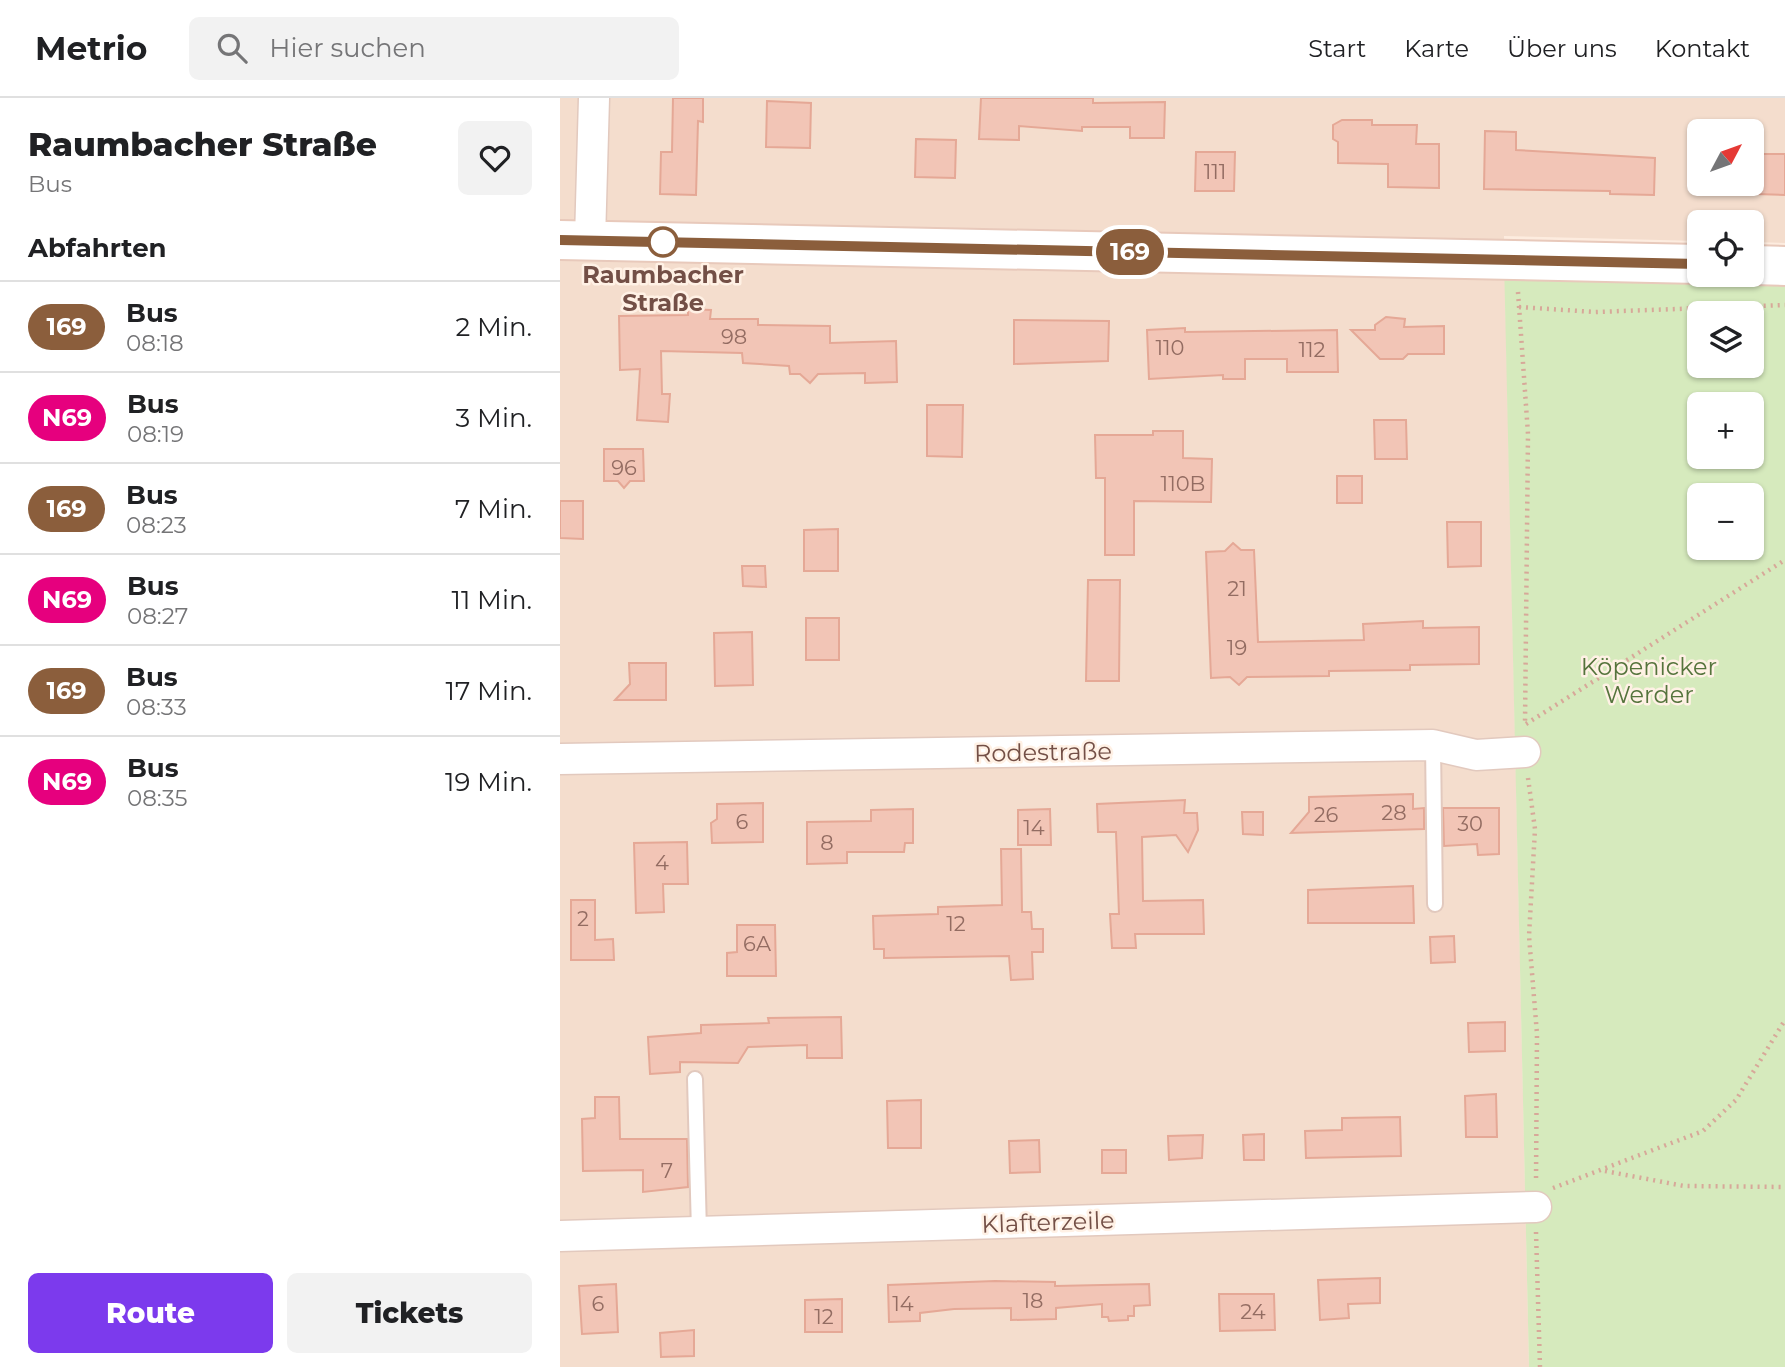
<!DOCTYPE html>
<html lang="de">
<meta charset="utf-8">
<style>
body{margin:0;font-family:Montserrat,sans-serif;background:#f2f2f2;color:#202124;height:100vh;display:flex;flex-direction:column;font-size:26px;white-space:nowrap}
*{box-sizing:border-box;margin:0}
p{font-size:23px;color:#757577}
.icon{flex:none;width:38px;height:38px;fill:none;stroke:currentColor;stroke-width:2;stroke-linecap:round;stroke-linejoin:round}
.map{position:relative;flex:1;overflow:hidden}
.panel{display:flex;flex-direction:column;background:#fff;width:560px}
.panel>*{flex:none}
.badge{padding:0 14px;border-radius:23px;font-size:24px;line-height:46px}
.needle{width:46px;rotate:49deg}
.controls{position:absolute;left:1127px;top:21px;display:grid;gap:14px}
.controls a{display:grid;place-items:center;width:77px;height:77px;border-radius:10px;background:#fff;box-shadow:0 2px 5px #0004;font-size:35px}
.map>.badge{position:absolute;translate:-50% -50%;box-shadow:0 0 0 4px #fff}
h2{padding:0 28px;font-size:26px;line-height:63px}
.round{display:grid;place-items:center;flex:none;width:74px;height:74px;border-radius:10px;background:#f2f2f2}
.summary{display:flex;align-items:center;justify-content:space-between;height:119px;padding:0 28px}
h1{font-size:33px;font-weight:800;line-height:52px}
.primary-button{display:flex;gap:14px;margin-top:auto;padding:14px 28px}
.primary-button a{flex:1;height:80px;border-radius:10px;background:#7c3aed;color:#fff;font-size:28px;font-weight:800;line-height:80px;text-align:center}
.primary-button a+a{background:#f2f2f2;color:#202124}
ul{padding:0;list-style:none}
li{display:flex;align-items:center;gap:21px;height:91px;padding:0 28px;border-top:2px solid #e0e0e0}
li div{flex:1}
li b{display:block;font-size:26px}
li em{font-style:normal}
li .badge{min-width:77px;font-weight:700;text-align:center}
header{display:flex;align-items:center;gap:42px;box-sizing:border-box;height:98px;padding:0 35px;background:#fff;border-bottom:2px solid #e0e0e0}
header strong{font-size:33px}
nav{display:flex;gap:38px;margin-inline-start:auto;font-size:24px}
.search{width:490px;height:63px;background:#f2f2f2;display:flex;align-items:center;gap:18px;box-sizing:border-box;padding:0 24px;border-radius:10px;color:#757577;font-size:26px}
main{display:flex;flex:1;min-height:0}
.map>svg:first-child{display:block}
.residential{fill:#f4ddcd;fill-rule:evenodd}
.green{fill:#d6eabd;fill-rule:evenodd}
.building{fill:#f2c5b6;stroke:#e5a896;stroke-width:2}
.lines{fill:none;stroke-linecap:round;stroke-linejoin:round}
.lane-casing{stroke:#e2c9be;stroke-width:18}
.street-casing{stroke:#e2c9be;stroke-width:33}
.secondary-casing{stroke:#e8c9bb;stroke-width:42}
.path{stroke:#d7a899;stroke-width:4.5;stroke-dasharray:2 5;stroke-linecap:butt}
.lane{stroke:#fff;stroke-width:14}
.street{stroke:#fff;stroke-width:30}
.secondary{stroke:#fff;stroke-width:38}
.line-casing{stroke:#fff;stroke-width:16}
.line{stroke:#8b5e3c;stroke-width:10}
.stop-dot{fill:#fff;stroke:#8b5e3c;stroke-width:3.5}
.labels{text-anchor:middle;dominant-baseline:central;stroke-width:5;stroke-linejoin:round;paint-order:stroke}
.number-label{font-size:21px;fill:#936c62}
.stop-label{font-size:24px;font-weight:bold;fill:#734f46;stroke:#fff1e5}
.park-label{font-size:24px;fill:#55743c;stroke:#fff1e5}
.street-label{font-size:24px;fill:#734f46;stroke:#fff1e5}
</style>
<header>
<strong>Metrio</strong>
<div class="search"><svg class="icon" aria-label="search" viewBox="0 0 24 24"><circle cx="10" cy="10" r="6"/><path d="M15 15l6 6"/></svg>Hier suchen</div>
<nav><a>Start</a><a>Karte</a><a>Über uns</a><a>Kontakt</a></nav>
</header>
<main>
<section class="panel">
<div class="summary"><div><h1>Raumbacher Straße</h1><p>Bus</p></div><a class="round"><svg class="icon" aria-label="heart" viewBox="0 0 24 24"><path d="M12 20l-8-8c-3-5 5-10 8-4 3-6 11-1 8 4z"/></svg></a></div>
<h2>Abfahrten</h2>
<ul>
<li><span class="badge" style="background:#8b5e3c;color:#fff">169</span><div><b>Bus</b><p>08:18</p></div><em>2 Min.</em></li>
<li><span class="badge" style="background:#e6007e;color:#fff">N69</span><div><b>Bus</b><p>08:19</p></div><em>3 Min.</em></li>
<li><span class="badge" style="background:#8b5e3c;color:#fff">169</span><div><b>Bus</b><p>08:23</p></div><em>7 Min.</em></li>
<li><span class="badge" style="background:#e6007e;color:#fff">N69</span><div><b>Bus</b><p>08:27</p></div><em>11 Min.</em></li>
<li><span class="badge" style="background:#8b5e3c;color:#fff">169</span><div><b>Bus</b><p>08:33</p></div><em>17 Min.</em></li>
<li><span class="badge" style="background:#e6007e;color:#fff">N69</span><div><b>Bus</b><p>08:35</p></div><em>19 Min.</em></li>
</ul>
<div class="primary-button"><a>Route</a><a>Tickets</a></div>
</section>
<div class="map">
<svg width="1225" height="1269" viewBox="0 0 1225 1269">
<rect width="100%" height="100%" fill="#fdecdf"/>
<path class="residential" d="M 0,0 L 1225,0 L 1225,145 L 1192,144 L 1192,124 L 1139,124 L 1139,143 L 944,138 L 969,1269 L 0,1269 ZM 1139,33 L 1192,33 L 1192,86 L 1139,86 Z"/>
<path class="green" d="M 944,162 L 1139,177 L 1192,177 L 1225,168 L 1225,1269 L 969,1269 ZM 1139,215 L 1192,215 L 1192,268 L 1139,268 ZM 1139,306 L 1192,306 L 1192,359 L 1139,359 ZM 1139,397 L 1192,397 L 1192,450 L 1139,450 Z"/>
<g class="building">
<polygon points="113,0 143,0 143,24 138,23 136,97 100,96 101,54 112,54"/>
<polygon points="421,0 533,0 533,5 605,4 604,40 570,40 570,29 522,29 522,33 459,28 459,42 419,41"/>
<polygon points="207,3 251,5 250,50 206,49"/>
<polygon points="782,22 812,22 812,27 857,27 856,46 879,46 879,90 828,89 828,66 778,65 778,44 773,41 773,27"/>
<polygon points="925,33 956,34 956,52 1095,60 1094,97 1050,96 1050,93 924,91"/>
<polygon points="356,41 396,42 395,80 355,79"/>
<polygon points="636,54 675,54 674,93 635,93"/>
<polygon points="1197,56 1225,56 1225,97 1196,96"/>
<polygon points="128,211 151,212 150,221 198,221 198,227 270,228 270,245 336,243 337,284 305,285 305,275 258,276 250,285 240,276 230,276 229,268 183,265 182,255 101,253 102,296 110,296 108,324 77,322 80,271 60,272 59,218 128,217"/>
<polygon points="826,219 845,221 844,229 884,228 884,256 848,256 843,261 820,261 791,232 815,232 815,227"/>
<polygon points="454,222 549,223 548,263 454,266"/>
<polygon points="625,230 625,234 777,232 778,274 727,274 727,261 685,261 685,281 663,281 663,277 589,281 587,232"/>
<polygon points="367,307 403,307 402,359 367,358"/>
<polygon points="814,322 846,322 847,361 815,361"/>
<polygon points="593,333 623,333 623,360 652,361 651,404 574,403 574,457 545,457 545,380 536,380 535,337 593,337"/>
<polygon points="44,351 83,351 84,383 70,383 64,390 58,383 44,383"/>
<rect x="777" y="378" width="25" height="27"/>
<polygon points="0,403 23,403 23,441 0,440"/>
<polygon points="887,424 921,424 921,468 888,469"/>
<polygon points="278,431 278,473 244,473 244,432"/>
<polygon points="673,445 681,452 694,452 698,544 804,542 803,526 863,523 863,530 919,529 919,566 850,567 850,572 769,573 769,578 687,579 679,587 670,579 651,580 646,454 665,453"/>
<polygon points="182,468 205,468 206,489 183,488"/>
<polygon points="528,482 560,482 559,583 526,583"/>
<rect x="246" y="520" width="33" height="42"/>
<polygon points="192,534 193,587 155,588 154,535"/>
<polygon points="69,565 106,565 106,602 55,602 70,586"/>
<polygon points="853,696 853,711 864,710 864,731 731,735 749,714 749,699"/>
<polygon points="625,702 624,715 637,715 638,732 628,754 616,737 582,739 583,803 643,802 644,836 575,836 576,850 552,850 550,816 559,816 556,734 538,734 537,706"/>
<polygon points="203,705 203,744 152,745 151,725 157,721 157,706"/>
<polygon points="883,710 939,710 939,756 918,757 917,746 884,748"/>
<polygon points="353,711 353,745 345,745 344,754 287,754 287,765 247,766 247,724 311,723 311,712"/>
<polygon points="490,711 491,747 458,747 458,712"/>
<polygon points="682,714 703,714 703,737 683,736"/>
<polygon points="127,744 128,786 103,786 104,814 76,815 74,745"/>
<polygon points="441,751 461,751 462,814 471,814 472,831 483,831 483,854 472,854 473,881 451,882 449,858 324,860 324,851 314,851 313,818 378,816 378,809 442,807"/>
<polygon points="853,788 854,825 748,825 748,792"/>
<polygon points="11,802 35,802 35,842 53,841 54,862 11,862"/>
<polygon points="177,827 215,827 216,878 167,878 167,855 177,854"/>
<polygon points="894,838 895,864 871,865 870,839"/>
<polygon points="281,919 282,960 247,960 247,947 188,949 178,965 120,964 120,974 90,976 88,939 141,935 141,927 209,925 208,920"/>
<polygon points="945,924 945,953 909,954 908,925"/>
<polygon points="936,996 937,1039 906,1039 905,998"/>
<polygon points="35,999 59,999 60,1041 127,1041 128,1089 83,1094 83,1072 23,1073 22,1021 35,1020"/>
<polygon points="361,1002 361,1050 328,1050 327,1003"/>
<polygon points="840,1019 841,1058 746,1060 745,1033 782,1032 782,1020"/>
<polygon points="704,1036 704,1062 684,1062 683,1037"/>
<polygon points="643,1037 642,1060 609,1062 608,1038"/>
<polygon points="479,1042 480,1074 450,1075 449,1043"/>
<rect x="542" y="1052" width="24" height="23"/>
<polygon points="820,1180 820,1205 788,1206 789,1220 760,1222 758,1182"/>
<polygon points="435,1183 495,1184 495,1188 589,1186 590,1207 574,1208 574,1218 568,1218 568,1222 549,1223 548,1219 542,1219 542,1206 496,1210 496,1221 451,1222 451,1210 394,1211 360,1215 360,1223 329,1224 328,1187"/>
<polygon points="56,1186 58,1234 22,1236 19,1188"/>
<polygon points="659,1196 714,1196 715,1232 660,1233"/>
<polygon points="282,1201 282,1234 245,1234 245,1202"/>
<polygon points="134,1232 134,1258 101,1259 100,1235"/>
</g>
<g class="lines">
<g class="lane-casing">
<g id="lane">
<polyline points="873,647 875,806"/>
<polyline points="135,981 139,1134"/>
</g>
</g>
<g class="street-casing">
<g id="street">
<polyline points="30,142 34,0"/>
<polyline points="0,661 873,647 916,657 965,654"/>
<polyline points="0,1138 976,1109"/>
</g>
</g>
<g class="secondary-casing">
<g id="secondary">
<polyline points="0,142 1139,166"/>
<polyline points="1192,167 1225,168"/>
</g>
</g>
<g class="path">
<polyline points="958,194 968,336 965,626"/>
<polyline points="959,209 1035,214 1225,207"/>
<polyline points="966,626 1225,462"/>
<polyline points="968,680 975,731 969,838 977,936 976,1084"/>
<polyline points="1045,1073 1124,1088 1225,1089"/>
<polyline points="993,1090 1143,1033 1176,1002 1225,922"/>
<polyline points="976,1134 980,1269"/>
</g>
<use href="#lane" class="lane"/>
<use href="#street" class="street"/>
<use href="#secondary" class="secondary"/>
</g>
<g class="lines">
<g class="line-casing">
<polyline id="line" points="0,142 1139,166"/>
</g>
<use href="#line" class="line"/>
</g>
<circle class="stop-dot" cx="103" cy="144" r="14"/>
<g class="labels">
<g class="number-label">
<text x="655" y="73">111</text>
<text x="174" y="238">98</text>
<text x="610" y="249">110</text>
<text x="752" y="251">112</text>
<text x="64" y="369">96</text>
<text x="623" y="385">110B</text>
<text x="677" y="490">21</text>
<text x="677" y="549">19</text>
<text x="834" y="714">28</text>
<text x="766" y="716">26</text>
<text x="182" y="723">6</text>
<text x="910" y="725">30</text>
<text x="474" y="729">14</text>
<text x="267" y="744">8</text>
<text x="102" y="764">4</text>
<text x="23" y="820">2</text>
<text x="396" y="825">12</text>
<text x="197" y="845">6A</text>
<text x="107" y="1072">7</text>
<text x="473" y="1202">18</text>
<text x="38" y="1205">6</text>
<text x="343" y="1205">14</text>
<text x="693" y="1213">24</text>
<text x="264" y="1218">12</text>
</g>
<g class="stop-label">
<text x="103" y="176">Raumbacher<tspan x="103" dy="28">Straße</tspan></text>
</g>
<g class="park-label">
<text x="1089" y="568">Köpenicker<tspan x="1089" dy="28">Werder</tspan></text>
</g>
<g class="street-label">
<text transform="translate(483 654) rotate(-1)">Rodestraße</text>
<text transform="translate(488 1124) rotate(-2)">Klafterzeile</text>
</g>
</g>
</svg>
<div class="controls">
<a><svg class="needle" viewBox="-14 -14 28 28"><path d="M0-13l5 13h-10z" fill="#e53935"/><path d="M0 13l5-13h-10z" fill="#757577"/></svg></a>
<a><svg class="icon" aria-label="locate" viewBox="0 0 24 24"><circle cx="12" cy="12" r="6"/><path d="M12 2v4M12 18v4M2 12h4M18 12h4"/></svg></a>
<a><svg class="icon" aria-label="layers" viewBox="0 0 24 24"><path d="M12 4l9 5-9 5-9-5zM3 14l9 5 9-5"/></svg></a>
<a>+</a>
<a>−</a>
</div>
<b class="badge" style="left:570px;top:154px;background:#8b5e3c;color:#fff">169</b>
</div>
</main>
